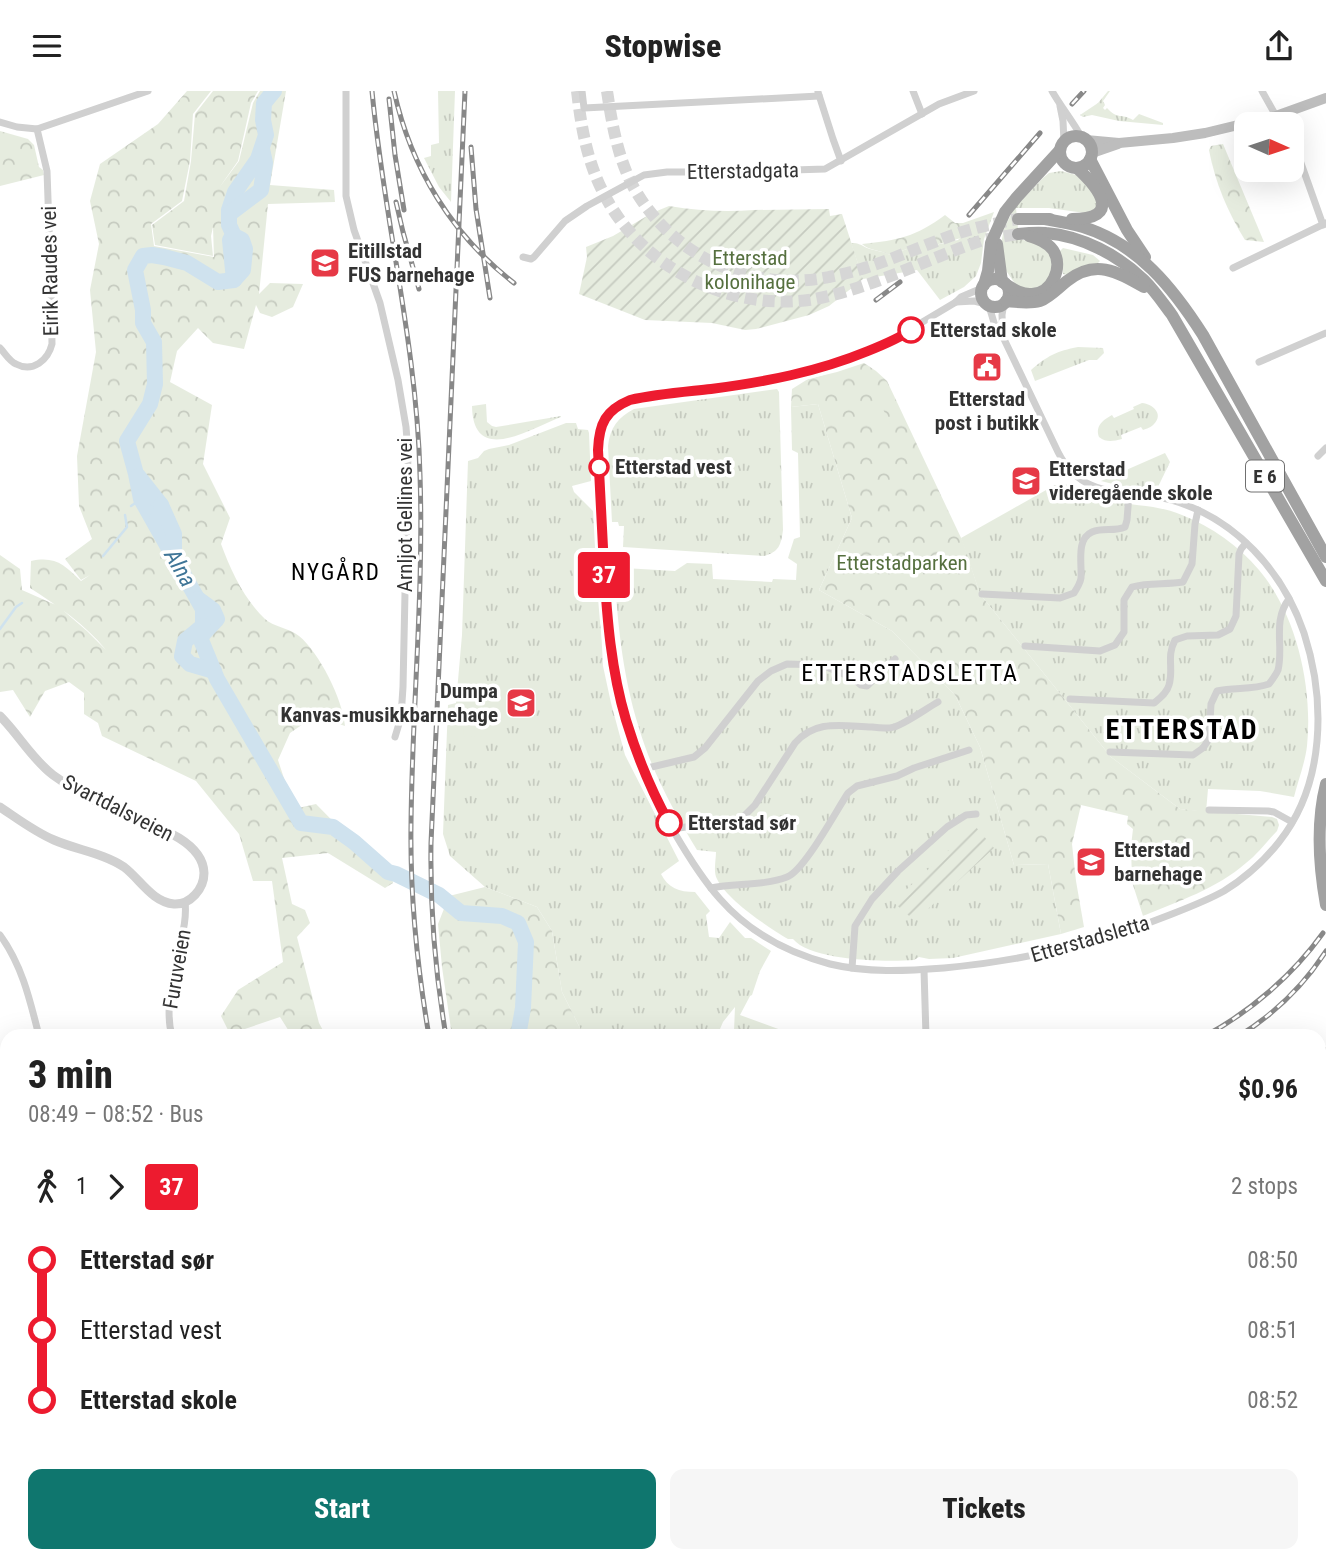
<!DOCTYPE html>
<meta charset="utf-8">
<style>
body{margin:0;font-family:"Roboto Condensed",sans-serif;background:#f6f6f6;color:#222;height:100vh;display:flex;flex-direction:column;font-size:26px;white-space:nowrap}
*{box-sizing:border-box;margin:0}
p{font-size:23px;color:#767676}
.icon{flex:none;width:38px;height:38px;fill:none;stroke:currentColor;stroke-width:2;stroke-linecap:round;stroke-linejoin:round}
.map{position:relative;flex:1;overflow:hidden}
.side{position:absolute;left:0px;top:938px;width:1326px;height:534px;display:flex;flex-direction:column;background:#fff;border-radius:21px 21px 0 0;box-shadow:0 7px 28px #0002}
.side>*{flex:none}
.badge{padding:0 14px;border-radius:5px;font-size:24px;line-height:46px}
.needle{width:46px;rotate:93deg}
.tools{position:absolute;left:1234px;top:21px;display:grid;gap:14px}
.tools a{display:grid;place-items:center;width:70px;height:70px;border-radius:14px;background:#fff;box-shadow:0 7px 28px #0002;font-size:35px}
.map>.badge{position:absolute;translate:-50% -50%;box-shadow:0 0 0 4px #fff}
.legs{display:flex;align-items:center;gap:10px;height:77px;padding:0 28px;font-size:23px}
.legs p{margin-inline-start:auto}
.head{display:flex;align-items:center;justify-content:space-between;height:119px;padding:0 28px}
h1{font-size:38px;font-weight:800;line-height:52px}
.button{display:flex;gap:14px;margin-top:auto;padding:14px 28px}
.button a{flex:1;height:80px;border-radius:14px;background:#0f766e;color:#fff;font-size:28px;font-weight:800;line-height:80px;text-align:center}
.button a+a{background:#f6f6f6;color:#222}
ul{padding:0 28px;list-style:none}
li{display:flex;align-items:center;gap:24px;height:70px;font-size:26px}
li i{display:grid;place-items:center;width:10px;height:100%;margin:0 9px;background:currentColor}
li i::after{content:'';width:18px;height:18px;margin:-9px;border:5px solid;border-radius:50%;background:#fff}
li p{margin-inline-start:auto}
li:first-child i{background:linear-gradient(#0000 50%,currentColor 0)}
li:last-child i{background:linear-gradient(currentColor 50%,#0000 0)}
header{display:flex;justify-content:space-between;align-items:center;height:91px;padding:0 28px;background:#fff;font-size:32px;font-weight:800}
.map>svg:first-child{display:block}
.grass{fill:url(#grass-tufts)}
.forest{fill:url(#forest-crowns)}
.garden{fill:url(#garden-furrows)}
.pitch{fill:#e6ecdf}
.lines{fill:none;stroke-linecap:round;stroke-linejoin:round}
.stream{stroke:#cfe2ee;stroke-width:2.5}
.river{stroke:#cfe2ee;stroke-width:16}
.trunk-tunnel{stroke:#d6d6d6;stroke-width:12;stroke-dasharray:12 6;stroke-linecap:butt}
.minor{stroke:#d0d0d0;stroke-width:7}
.tertiary{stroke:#d0d0d0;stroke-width:9}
.secondary{stroke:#bdbdbd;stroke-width:10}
.trunk{stroke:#a2a2a2;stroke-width:12}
.rail-casing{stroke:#888;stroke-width:5}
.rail{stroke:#fff;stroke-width:2.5;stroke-dasharray:8;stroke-linecap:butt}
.line-1-casing{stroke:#fff;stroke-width:16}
.line-1{stroke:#ed1b2f;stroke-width:10}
.stop-1-dot{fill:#fff;stroke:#ed1b2f;stroke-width:3.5}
.labels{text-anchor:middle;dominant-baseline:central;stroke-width:7;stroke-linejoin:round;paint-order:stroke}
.shield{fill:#fff;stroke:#707070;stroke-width:2}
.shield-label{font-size:19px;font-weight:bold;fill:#333}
.street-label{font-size:21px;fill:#333;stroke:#fff}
.poi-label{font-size:21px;font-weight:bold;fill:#333;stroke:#fff;text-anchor:start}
.park-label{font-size:21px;fill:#56703f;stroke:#fff}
.stop-label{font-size:21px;font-weight:bold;fill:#333;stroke:#fff;text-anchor:start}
.water-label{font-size:23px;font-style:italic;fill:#3f7597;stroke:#fff}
.neighbourhood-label{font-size:23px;letter-spacing:2px;fill:#000;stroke:#fff}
.quarter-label{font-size:24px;letter-spacing:2px;fill:#000;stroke:#fff}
.district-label{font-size:28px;font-weight:bold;letter-spacing:2px;fill:#000;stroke:#fff}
</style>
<header><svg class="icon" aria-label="menu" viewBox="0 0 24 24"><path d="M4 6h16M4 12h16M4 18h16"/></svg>Stopwise<svg class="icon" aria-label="share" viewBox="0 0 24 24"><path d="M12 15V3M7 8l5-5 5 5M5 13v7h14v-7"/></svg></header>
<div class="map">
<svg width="1326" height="1471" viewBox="0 0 1326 1471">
<defs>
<pattern id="grass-tufts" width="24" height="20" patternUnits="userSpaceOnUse" patternTransform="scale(1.75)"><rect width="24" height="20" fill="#e6ecdf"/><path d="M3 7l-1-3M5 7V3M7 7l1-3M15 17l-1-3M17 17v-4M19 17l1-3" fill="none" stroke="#c6cbc0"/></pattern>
<pattern id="forest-crowns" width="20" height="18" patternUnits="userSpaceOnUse" patternTransform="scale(1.75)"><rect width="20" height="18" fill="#e6ecdf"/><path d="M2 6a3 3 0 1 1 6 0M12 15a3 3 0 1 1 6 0" fill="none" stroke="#c6cbc0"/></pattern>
<pattern id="garden-furrows" width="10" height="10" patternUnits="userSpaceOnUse" patternTransform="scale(1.75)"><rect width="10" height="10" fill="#e6ecdf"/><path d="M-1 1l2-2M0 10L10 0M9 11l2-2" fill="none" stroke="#c6cbc0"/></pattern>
</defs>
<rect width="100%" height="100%" fill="#fff"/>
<g class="grass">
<polygon points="438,0 455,0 451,111 439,96 424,67 431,65 431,54 439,52"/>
<path d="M 1108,0 L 1110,0 L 1103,10 L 1105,14 L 1103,17 L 1105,19 L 1107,17 C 1118,29 1121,22 1133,29 L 1139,23 L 1163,32 L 1163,34 L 1119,30 L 1092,24 L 1083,26 L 1080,24 L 1098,12 Z"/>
<polygon points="1061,80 1076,84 1097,104 1097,117 1085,122 1049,117 1016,117 1019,148 1040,153 1052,166 1052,182 1043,194 1029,199 1016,194 1009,184 1005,178 1001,153 1004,138 1014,117 1043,87 1049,82"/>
<path d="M 994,121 L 984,148 L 981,172 L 976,185 L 964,196 L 940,209 L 917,179 L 863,188 L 851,152 C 859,152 861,154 867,157 C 875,160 883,160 890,164 L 907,158 L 928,158 L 935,154 L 958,149 L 963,144 L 963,132 Z"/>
<polygon points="1063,157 1093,164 1100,170 1098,172 1067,184 1063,183 1060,160"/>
<path d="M 1078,256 L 1103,257 L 1104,262 L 1097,269 L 1089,269 L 1035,290 L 1031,279 C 1047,265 1057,260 1078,256 Z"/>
<path d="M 777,298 L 779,301 L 783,439 C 781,454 779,461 764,465 L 623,456 L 624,435 L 619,435 L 618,431 L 612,431 L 608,355 C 610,337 618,326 634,318 Z"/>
<path d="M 1142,312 C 1153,313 1164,323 1154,333 C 1152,336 1146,338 1143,339 L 1141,336 L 1121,344 L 1122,348 C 1113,350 1107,352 1099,346 C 1095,335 1103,329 1112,324 L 1114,327 L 1134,318 L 1133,316 Z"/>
<path d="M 486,313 L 487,331 L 492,335 L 496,336 L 561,325 L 561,326 C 531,337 473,376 472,315 Z"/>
<path d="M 818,313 L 852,427 L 819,499 L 892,540 L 955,604 L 980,656 L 1014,774 L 1048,773 L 1061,843 L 953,867 L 929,868 L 919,866 L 914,869 C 886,871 811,870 793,848 L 788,848 C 768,836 727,809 717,788 C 713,781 716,769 716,761 L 697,759 C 674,721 652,681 639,637 C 622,583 617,528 614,471 L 616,469 L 622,470 L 624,477 L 675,480 L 687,472 L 712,473 L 713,488 L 772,491 L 773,488 L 796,489 L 797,473 L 788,467 L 794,448 L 800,446 L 798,362 L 792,359 L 791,316 Z"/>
<path d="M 566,332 L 576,332 L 578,338 L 588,339 L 589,342 L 591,390 L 572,395 L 574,401 L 595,422 L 603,575 L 611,612 L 625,664 L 679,770 L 661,783 C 668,797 679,801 695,801 L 710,820 L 706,824 L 709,846 L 719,847 L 730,831 L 745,847 L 751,847 L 771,860 L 760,880 L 752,904 L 750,905 L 740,924 L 781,939 L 780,945 L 726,945 L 734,940 L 735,916 L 723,931 L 717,945 L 584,945 L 562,901 L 552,840 L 537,816 L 485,796 L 450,765 L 443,743 L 448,614 L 456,612 L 462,544 L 468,370 L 478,367 L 484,360 L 489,358 L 509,354 Z"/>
<polygon points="1165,362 1170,371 1156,400 1129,397 1101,390"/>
<path d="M 1055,394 C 1059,394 1066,393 1071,394 C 1075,396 1080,401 1084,403 C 1092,407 1101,409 1110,410 C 1134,415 1159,414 1182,424 C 1212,436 1239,455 1259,479 C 1297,524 1313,597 1307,655 C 1305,672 1298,690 1294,706 L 1260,700 L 1208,698 L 1206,721 L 1180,718 L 1111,666 L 980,503 L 961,447 Z"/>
</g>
<g class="forest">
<path d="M 187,0 L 211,0 L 193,23 L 190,70 L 182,110 L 151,133 L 154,155 L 214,166 L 213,136 L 211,145 L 213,165 L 155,154 L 152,134 L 184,110 L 191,70 L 195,23 L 213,0 L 258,0 L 251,12 L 238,70 L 219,97 L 239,70 L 253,12 L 260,0 L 286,0 L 270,94 L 334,99 L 335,111 L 268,113 L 259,203 L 270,192 L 303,193 L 293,216 L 272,226 L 260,222 L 256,214 L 244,258 L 213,252 L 198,237 L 177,260 L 170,291 L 212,314 L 203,373 L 230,427 L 221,453 C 231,480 244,508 265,528 C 274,536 289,537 299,545 C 319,561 343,609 345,635 L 327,629 L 309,629 L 290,642 L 278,669 L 294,718 L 316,713 L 375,773 L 392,783 L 393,792 L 385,797 L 328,762 L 282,767 L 292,813 L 305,819 L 310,832 L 297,846 L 319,932 L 326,945 L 292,945 L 280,926 L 230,943 L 221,925 L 238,899 L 283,871 L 272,790 L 253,790 L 239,743 L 196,690 L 102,645 L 98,632 L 84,623 L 84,602 L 69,591 L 45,600 L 30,626 L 13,599 L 0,601 L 0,464 L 20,478 L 22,499 L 58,515 L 87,540 L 106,559 C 85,533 58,515 30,497 L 31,470 C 56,465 64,474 81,490 L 90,484 L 81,489 L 65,468 L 92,448 L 79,415 L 77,365 L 96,261 L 90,199 L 99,153 L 90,110 L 100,73 L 158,33 Z"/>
<polygon points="0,40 28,48 34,54 39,76 43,79 44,84 0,95"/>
<path d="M 1223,53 L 1264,151 L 1245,149 C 1228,122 1215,91 1209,59 L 1211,55 Z"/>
<path d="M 945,124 L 955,132 L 963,132 L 964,138 L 961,147 L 935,154 L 920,161 L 907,158 L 890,164 C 882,159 869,160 862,153 C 899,149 915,146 945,124 Z"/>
<path d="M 864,272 L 876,280 L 887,290 L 963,451 L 980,503 L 1111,666 L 1180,718 L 1272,726 L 1277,728 L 1279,734 L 1277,740 C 1267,750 1258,763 1246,772 C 1216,798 1179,810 1143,825 L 1132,791 L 1131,755 L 1133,738 L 1127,733 L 1128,725 L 1081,714 L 1072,753 L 1076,790 L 1084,836 L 1061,843 L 1048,773 L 1014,774 L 980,656 L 955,604 L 892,540 L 819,499 L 852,427 L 818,313 L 791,316 L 792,298 L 808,288 L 837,281 Z"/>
<polygon points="485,796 537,816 552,840 562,901 584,945 452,945 442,876 438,833 449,805"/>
</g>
<g class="garden">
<path d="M 669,115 C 698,120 727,121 754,119 L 829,118 L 830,125 L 842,123 L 863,188 L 829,215 L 809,224 L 756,238 L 745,239 L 712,232 L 645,229 L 579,203 L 587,166 L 586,156 L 613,145 L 652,122 Z"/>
<polygon points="975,735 994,757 915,830 893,811"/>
</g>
<g class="pitch">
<polygon points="882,316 894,341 878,348 866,323"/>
<polygon points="464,597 486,597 483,646 463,645"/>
</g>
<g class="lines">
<g class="stream">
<polyline points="131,415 141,408"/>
<polyline points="103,465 127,436 125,424"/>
<polyline points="0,538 16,516 22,512"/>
</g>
<g class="river">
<polyline points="274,0 264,12 263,29 266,44 258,68 235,101 229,119 229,134 234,145 242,149 245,158 243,179 234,189 218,191 187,172 164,166 152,164 143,165 135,179 143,219 143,232 154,251 155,293 150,313 127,350 136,383 141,408 203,518 203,532 201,549 217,588 301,732 333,736 354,751 388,781 396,783 439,804 461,822 502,825 518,832 526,851 523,917 518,945"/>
<polyline points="229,123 261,99 265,72 262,58"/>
<polyline points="233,144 230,149 234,189"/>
<polyline points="138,385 161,414 156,434"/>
<polyline points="161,414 174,443 174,466"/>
<polyline points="198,508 213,519 217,528 202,544"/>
<polyline points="203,535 185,550 182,565 190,573 214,580"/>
<polyline points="608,1471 608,1465"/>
</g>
<g class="trunk-tunnel">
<path d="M 577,0 C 581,35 587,71 604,103 C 642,178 732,222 815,208 C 867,198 917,173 966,155 L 983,149 L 1018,143"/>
<path d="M 607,0 C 612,33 618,68 634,97 C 673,166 752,202 829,186 C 873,178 913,158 956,143 C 976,136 997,132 1018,128"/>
</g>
<g class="minor">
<polyline points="346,0 346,105 354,139 380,212 398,289 406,336 408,362 403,596 401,626 395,646"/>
<polyline points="582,0 584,17 819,5"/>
<polyline points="913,0 922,23"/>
<path d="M 1052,0 C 1061,16 1073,30 1082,47"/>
<polyline points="1262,0 1276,25"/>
<polyline points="818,1 833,48 841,70"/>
<polyline points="1060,15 1063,30 1064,51"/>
<polyline points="0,31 17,36 37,38 148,0"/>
<polyline points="1292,47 1323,134"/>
<polyline points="523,166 531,168 534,166 565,130 587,115 644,84 667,81 733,81 825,78 939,13 974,0"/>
<polyline points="1233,177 1326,132"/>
<path d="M 982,197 L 961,206 L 956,211 L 894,248 L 821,277 L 770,290 L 630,309 C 600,322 598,341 599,371 C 603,436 601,502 612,566 C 622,628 643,687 674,741 C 688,765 702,788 720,808 C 749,841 788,862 830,873 C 867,882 906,880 944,877 C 1022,870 1099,852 1172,823 C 1190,816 1208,809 1224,800 C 1245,787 1264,770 1279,751 C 1325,693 1326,610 1304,542 C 1283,480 1235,427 1171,409 C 1127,397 1083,411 1058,361 L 1003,246 L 995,235 L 989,215"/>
<polyline points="956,211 974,210 986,213"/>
<polyline points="1003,245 1002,224 1004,212"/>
<path d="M 0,257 C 5,262 9,270 16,273 C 33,282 48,269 52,253 L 51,193 L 47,80 L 37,38"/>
<polyline points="1259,271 1326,242"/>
<polyline points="1318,365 1326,357"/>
<path d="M 982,503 L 1060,507 L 1074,502 C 1077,497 1080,493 1081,487 C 1082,472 1076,448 1092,441 C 1103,436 1114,441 1125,436 L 1127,429 L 1129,403"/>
<path d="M 1025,555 L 1100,560 L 1115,554 L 1124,541 L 1124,509 L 1132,496 C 1149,491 1166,494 1183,491 L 1192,473 L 1195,433 L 1198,419"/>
<path d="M 1070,608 L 1154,612 C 1160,607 1167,602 1169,594 C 1174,578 1166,566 1175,549 L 1187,545 L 1218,544 L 1230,538 L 1236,525 L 1239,463 L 1241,458 L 1246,452"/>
<path d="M 1110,661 L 1193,664 L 1203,657 L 1209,648 L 1211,613 L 1217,600 C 1235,596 1252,599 1269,593 C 1272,589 1276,584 1278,579 C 1284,556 1272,530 1289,508"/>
<polyline points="643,678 694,666 705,657 758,590 771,580 787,573 822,574 853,587 861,594 867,595 895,568"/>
<polyline points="1209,719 1268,720 1274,721 1292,731"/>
<path d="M 672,738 L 741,728 L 755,714 L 795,652 C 816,628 842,635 872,636 C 879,637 888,638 894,636 C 905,633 927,617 938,611"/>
<path d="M 711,797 C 736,792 763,795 787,786 C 804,780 836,720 848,702 L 857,695 L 897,685 L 914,677 L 969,659"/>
<path d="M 0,844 C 22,874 30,909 39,945"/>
<polyline points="852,877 855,835 872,808 898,780 947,736 966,724 976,723"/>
<polyline points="924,879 926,945"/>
<path d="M 172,945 C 165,921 172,885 178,861 C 182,844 187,829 185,811"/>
<polyline points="0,983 7,980"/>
<polyline points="0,1111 7,1119"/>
<polyline points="0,1211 7,1213"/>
<polyline points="0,1430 7,1430"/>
<polyline points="232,1465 234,1471"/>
<polyline points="387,1465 389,1471"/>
</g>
<path class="tertiary" d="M 0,625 C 19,644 32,668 53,684 C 72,698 92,709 113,719 C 140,731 203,745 204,782 C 204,798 190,814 174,813 C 152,811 140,788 124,776 C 103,762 77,759 54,749 C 35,741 18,728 0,716"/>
<g class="secondary">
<polyline points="1086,49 1119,52 1173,47 1205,42 1276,25 1326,7"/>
<polyline points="1092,62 1118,53"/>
<polyline points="1320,979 1326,961"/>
<polyline points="1320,1008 1326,990"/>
<polyline points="1320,1082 1326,1093"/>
<polyline points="1320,1106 1326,1123"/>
<polyline points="1091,1471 1094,1465"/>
</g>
<g class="trunk">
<circle cx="1076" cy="61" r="16"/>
<polyline points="1090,68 1127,139 1145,166"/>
<polyline points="1018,128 1050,128"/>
<path d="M 1045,128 C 1057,130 1070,132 1083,136 C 1138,153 1173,197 1203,244 L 1326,466"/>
<path d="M 1072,128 C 1122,128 1100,98 1077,77"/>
<path d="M 1018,143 C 1027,142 1037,141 1046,142 C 1082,145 1118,164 1144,189 C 1155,200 1163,212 1172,224 L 1326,490"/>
<polyline points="997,153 1002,191"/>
<circle cx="995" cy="202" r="14"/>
<path d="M 1005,193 C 1013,198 1022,204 1032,203 C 1052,202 1064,176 1053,159 C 1047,151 1038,148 1029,145"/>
<polyline points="984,194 988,180 991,152 1005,121 1017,106 1060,59"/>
<path d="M 1006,210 C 1017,211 1029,213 1040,210 C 1050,206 1058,197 1067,190 C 1095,168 1116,180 1144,196"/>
<path d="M 1326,693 C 1316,732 1319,775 1326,814"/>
</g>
<g class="rail-casing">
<g id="rail">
<path d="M 372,0 C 384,129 417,255 420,384 C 424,501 412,617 411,734 C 410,805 417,875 429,945"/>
<path d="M 394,0 C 411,77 452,144 514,192"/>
<polyline points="389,8 395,64 404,119"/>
<polyline points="1072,13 1084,0"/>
<polyline points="471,56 476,118 490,207"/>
<polyline points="396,111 403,141 419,198"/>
<polyline points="969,124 1040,42"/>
<polyline points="876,209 900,191"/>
<path d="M 446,945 C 435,881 430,817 431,752 L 465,0"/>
<path d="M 1205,945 C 1250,921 1293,884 1323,842"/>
<path d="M 1239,945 C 1273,924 1304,894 1326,860"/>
<polyline points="559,1465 561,1471"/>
<polyline points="574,1465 576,1471"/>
<polyline points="848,1471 849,1465"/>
<polyline points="863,1471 864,1465"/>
</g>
</g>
<use href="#rail" class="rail"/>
</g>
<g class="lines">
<g class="line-1-casing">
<path id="line-1" d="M 669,732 C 651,699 637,665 626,629 C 611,579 607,527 604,476 C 602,437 600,398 598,359 C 599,332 606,319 630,309 C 656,303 684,301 711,298 C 765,291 817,281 868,260 C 883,254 898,248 911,239"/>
</g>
<use href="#line-1" class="line-1"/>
</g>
<defs>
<g id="school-square" transform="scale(1.575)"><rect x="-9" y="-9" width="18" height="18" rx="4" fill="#e63946" stroke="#fff"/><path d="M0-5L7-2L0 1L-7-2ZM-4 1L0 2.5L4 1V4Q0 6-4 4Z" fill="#fff"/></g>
<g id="civic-square" transform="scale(1.575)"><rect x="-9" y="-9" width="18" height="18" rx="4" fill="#e63946" stroke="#fff"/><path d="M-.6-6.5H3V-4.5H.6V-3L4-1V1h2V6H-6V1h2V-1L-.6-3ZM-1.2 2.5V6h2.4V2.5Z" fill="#fff"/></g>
</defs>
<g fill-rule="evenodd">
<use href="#school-square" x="325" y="172"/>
<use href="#civic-square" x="987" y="276"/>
<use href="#school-square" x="1026" y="390"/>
<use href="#school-square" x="521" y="612"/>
<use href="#school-square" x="1091" y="771"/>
</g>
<g class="stop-1-dot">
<circle cx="911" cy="239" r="12"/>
<circle cx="599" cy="376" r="9"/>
<circle cx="669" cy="732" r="12"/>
</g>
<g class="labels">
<rect class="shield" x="1246" y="369.5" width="38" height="31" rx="5"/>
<g class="shield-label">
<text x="1265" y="385">E 6</text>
</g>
<g class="street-label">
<text transform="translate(743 80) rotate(-1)">Etterstadgata</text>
<text transform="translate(50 180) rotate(-91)">Eirik Raudes vei</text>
<text transform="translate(405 424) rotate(-90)">Arnljot Gellines vei</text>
<text transform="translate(118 717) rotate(27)">Svartdalsveien</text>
<text transform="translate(1090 848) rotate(-16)">Etterstadsletta</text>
<text transform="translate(177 878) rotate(-80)">Furuveien</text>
</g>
<g class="poi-label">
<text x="348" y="160">Eitillstad<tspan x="348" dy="24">FUS barnehage</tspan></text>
<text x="987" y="308" text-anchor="middle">Etterstad<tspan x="987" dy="24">post i butikk</tspan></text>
<text x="1049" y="378">Etterstad<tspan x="1049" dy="24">videregående skole</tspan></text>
<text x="498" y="600" text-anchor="end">Dumpa<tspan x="498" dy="24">Kanvas-musikkbarnehage</tspan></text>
<text x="1114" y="759">Etterstad<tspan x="1114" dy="24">barnehage</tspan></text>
</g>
<g class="park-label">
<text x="750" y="167">Etterstad<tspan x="750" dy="24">kolonihage</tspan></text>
<text x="902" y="472">Etterstadparken</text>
</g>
<g class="stop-label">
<text x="930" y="239">Etterstad skole</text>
<text x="615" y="376">Etterstad vest</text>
<text x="688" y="732">Etterstad sør</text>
</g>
<g class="water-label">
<text transform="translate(180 477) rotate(60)">Alna</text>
</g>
<g class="neighbourhood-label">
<text x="336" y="481">NYGÅRD</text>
</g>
<g class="quarter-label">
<text x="910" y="582">ETTERSTADSLETTA</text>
</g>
<g class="district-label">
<text x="1182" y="638">ETTERSTAD</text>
</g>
</g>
</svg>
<div class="tools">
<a><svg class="needle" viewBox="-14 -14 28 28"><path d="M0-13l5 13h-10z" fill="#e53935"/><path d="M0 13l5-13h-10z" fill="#767676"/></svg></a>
</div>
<b class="badge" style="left:604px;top:484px;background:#ed1b2f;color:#fff">37</b>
<section class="side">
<div class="head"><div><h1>3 min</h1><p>08:49 – 08:52 · Bus</p></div><b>$0.96</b></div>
<div class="legs"><svg class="icon" aria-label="walk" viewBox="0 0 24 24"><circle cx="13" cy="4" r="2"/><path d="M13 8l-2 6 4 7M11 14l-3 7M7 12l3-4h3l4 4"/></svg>1<svg class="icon" aria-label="forward" viewBox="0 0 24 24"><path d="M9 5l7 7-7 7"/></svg><b class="badge" style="background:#ed1b2f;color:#fff">37</b><p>2 stops</p></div>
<ul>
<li><i style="color:#ed1b2f"></i><b>Etterstad sør</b><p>08:50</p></li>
<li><i style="color:#ed1b2f"></i><span>Etterstad vest</span><p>08:51</p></li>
<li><i style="color:#ed1b2f"></i><b>Etterstad skole</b><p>08:52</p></li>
</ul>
<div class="button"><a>Start</a><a>Tickets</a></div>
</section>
</div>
